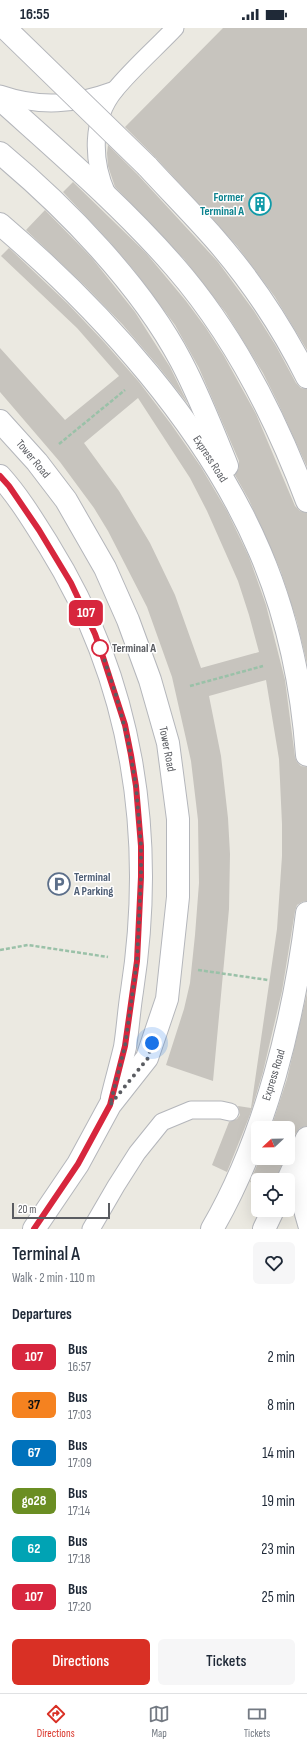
<!DOCTYPE html>
<meta charset="utf-8">
<style>
body{margin:0;font-family:"Sofia Sans Condensed",sans-serif;background:#f6f6f7;color:#1f2937;height:100vh;display:flex;flex-direction:column;font-size:15px;white-space:nowrap}
*{box-sizing:border-box;margin:0}
p{font-size:13px;color:#747a83}
.icon{flex:none;width:22px;height:22px;fill:none;stroke:currentColor;stroke-width:2;stroke-linecap:round;stroke-linejoin:round}
.map{position:relative;height:1201px;overflow:hidden}
.details{display:flex;flex-direction:column;background:#fff;flex:1}
.details>*{flex:none}
.badge{padding:0 8px;border-radius:6px;font-size:14px;line-height:26px}
.needle{width:26px;rotate:248deg}
.tools{position:absolute;left:251px;top:1093px;display:grid;gap:8px}
.tools a{display:grid;place-items:center;width:44px;height:44px;border-radius:6px;background:#fff;box-shadow:0 4px 16px #0002;font-size:20px}
.scale{position:absolute;left:12px;bottom:10px;width:98px;box-sizing:border-box;padding-left:4px;border:2px solid #5a5c61;border-top:0;font-size:11px;line-height:14px;white-space:nowrap;color:#5a5c61;-webkit-text-stroke:3px #fff;paint-order:stroke}
.you{position:absolute;width:20px;height:20px;margin:-10px;border:3px solid #fff;border-radius:50%;background:#1a73e8;box-shadow:0 0 0 6px #1a73e833}
.map>.badge{position:absolute;translate:-50% -50%;box-shadow:0 0 0 2px #fff}
h2{padding:0 12px;font-size:15px;line-height:36px}
.round{display:grid;place-items:center;flex:none;width:42px;height:42px;border-radius:6px;background:#f6f6f7}
.headline{display:flex;align-items:center;justify-content:space-between;height:68px;padding:0 12px}
h1{font-size:19px;font-weight:600;line-height:30px}
.action{display:flex;gap:8px;margin-top:auto;padding:8px 12px}
.action a{flex:1;height:46px;border-radius:6px;background:#d93025;color:#fff;font-size:16px;font-weight:600;line-height:46px;text-align:center}
.action a+a{background:#f6f6f7;color:#1f2937}
ul{padding:0;list-style:none}
li{display:flex;align-items:center;gap:12px;height:48px;padding:0 12px}
li div{flex:1}
li b{display:block;font-size:15px}
li em{font-style:normal}
li .badge{min-width:44px;font-weight:700;text-align:center}
.status{display:flex;justify-content:space-between;align-items:center;height:28px;padding:0 20px;background:#fff;direction:ltr}
.status svg{height:11px;fill:currentColor}
.menu{display:flex;justify-content:space-around;align-items:center;height:56px;border-top:1px solid #e0e1e3;background:#fff;font-size:11px;color:#747a83}
.menu a{display:grid;justify-items:center;gap:2px}
.menu .active{color:#d93025}
.map>svg:first-child{display:block}
.building{fill:#c7c4be;fill-rule:evenodd}
.lines{fill:none;stroke-linecap:round;stroke-linejoin:round}
.service-casing{stroke:#b4b6bb;stroke-width:19}
.tertiary-casing{stroke:#b4b6bb;stroke-width:24}
.path{stroke:#9ac1a8;stroke-width:2.5;stroke-dasharray:4 2;stroke-linecap:butt}
.service{stroke:#fff;stroke-width:17}
.tertiary{stroke:#fff;stroke-width:22}
.tertiary-bridge-casing{stroke:#b4b6bb;stroke-width:24;stroke-linecap:butt}
.tertiary-bridge{stroke:#fff;stroke-width:22}
.line-casing{stroke:#fff;stroke-width:9}
.line{stroke:#d7263d;stroke-width:6}
.walk{stroke:#5a5c61;stroke-width:4;stroke-dasharray:0 7.2}
.stop-dot{fill:#fff;stroke:#d7263d;stroke-width:2}
.labels{text-anchor:middle;dominant-baseline:central;stroke-width:3;stroke-linejoin:round;paint-order:stroke}
.culture-label{font-size:12px;font-weight:bold;fill:#0d838f;stroke:#fff;text-anchor:end}
.street-label{font-size:12px;fill:#5a5c61;stroke:#fff}
.stop-label{font-size:12px;font-weight:bold;fill:#5a5c61;stroke:#fff;text-anchor:start}
.service-label{font-size:12px;font-weight:bold;fill:#4e5e75;stroke:#fff;text-anchor:start}
</style>
<div class="status"><b>16:55</b><svg viewBox="0 0 49 12"><path d="M0 12V9h3v3zM5 12V6h3v6zM10 12V3h3v9zM15 12V0h3v12zM26 1h20v11H26zM47 4h2v5h-2z"/></svg></div>
<div class="map">
<svg width="307" height="1201" viewBox="0 0 307 1201">
<rect width="100%" height="100%" fill="#ebe9e1"/>
<g class="building">
<polygon points="223,0 307,0 307,322 275,269 237,218 156,130 125,99"/>
<polygon points="108,117 138,147 218,234 254,283 276,318 296,355 301,360 307,361 307,439 278,375 263,345 226,285 184,231 115,159 108,138 107,125"/>
<polygon points="73,154 146,225 186,273 206,300 224,328 256,386 295,478 300,483 307,485 307,636 297,594 281,544 249,472 235,447 239,440 239,433 199,340 175,297 133,241 109,213 63,164"/>
<polygon points="45,182 91,229 135,284 170,339 188,376 158,338 123,297 85,258 26,202"/>
<path d="M 9,220 L 68,276 L 104,314 L 139,354 L 171,396 L 201,439 L 227,483 L 249,529 L 266,577 L 285,652 L 295,729 L 297,734 L 301,738 L 307,739 L 307,873 L 302,874 L 297,877 L 295,883 L 282,963 L 263,1044 L 251,1084 L 227,1144 L 212,1137 L 229,1094 L 237,1091 L 240,1087 L 238,1078 L 251,1080 L 277,901 L 282,828 L 282,796 L 279,731 L 266,652 L 209,668 L 221,728 L 228,790 L 230,826 L 229,881 L 213,1053 L 166,1037 L 184,981 L 190,955 L 195,907 L 199,855 L 198,792 L 191,733 L 172,649 L 147,579 L 108,503 L 94,480 L 60,434 L 0,364 L 0,320 L 65,392 L 119,348 L 77,300 L 1,228 ZM 138,370 L 190,450 L 207,483 L 238,553 L 249,587 L 259,624 L 201,640 L 175,567 L 150,515 L 119,463 L 84,415 Z"/>
<polygon points="307,965 307,1098 300,1100 296,1105 288,1122 288,1100 271,1100 287,1051"/>
<polygon points="260,1130 284,1130 276,1152 258,1152 258,1157 250,1154"/>
</g>
<g class="lines">
<g class="service-casing">
<g id="service">
<path d="M 0,66 C 41,80 74,77 115,62"/>
<path d="M 107,166 C 92,133 91,91 115,62 C 133,40 156,20 175,0"/>
<path d="M 300,1133 C 298,1156 300,1177 307,1198"/>
<polyline points="91,1201 116,1158 137,1125 162,1094 191,1082 221,1082 230,1084"/>
</g>
</g>
<g class="tertiary-casing">
<g id="tertiary">
<path d="M 0,71 C 60,125 122,178 175,239 C 234,307 276,390 307,473"/>
<path d="M 0,125 C 66,180 141,257 181,333 C 199,367 213,403 227,438"/>
<path d="M 147,138 C 169,162 192,185 214,210 C 250,251 282,299 307,349"/>
<path d="M 0,196 C 103,284 207,399 260,524 C 287,587 302,659 307,727"/>
<polyline points="0,393 37,434 66,472 105,540 128,592 150,652 168,715 178,791 178,869 167,971 147,1030 110,1077 78,1136 34,1201"/>
<path d="M 0,448 C 19,469 34,494 49,518 C 133,653 156,808 132,963 C 129,981 128,1000 125,1019 C 121,1036 116,1053 112,1070"/>
<polyline points="288,1152 307,1110"/>
<path d="M 212,1201 C 266,1108 294,990 307,885"/>
<polyline points="264,1201 273,1182"/>
</g>
</g>
<g class="path">
<polyline points="59,416 125,362"/>
<polyline points="190,658 263,638"/>
<polyline points="0,922 28,917 108,929"/>
<polyline points="198,942 268,952"/>
</g>
<use href="#service" class="service"/>
<use href="#tertiary" class="tertiary"/>
<g class="tertiary-bridge-casing">
<polyline id="tertiary-bridge" points="5,0 147,138"/>
</g>
<use href="#tertiary-bridge" class="tertiary-bridge"/>
</g>
<g class="lines">
<g class="line-casing">
<polyline id="line" points="0,448 9,458 39,502 71,555 95,606 102,626 125,697 131,727 136,758 141,818 141,849 137,933 125,1018 110,1077 78,1136 34,1201"/>
</g>
<use href="#line" class="line"/>
<polyline class="walk" points="100,620 99,616 116,667 128,712 136,758 141,818 141,849 137,933 125,1018 110,1077 148,1030 152,1015"/>
</g>
<defs>
<g id="building-ring" transform="scale(1.15)"><circle r="9.5" fill="#fff" stroke="#0f9aa8" stroke-width="1.5"/><path d="M-4-6H4V6H1V3H-1V6H-4ZM-2.5-4.3h1.7v1.8h-1.7ZM.8-4.3h1.7v1.8H.8ZM-2.5-1h1.7V.8h-1.7ZM.8-1h1.7V.8H.8Z" fill="#0f9aa8"/></g>
<g id="parking-ring" transform="scale(1.15)"><circle r="9.5" fill="#fff" stroke="#5c6f8a" stroke-width="1.5"/><path d="M-3.5-5.5H1a3.5 3.5 0 0 1 0 7H-1V5.5H-3.5ZM-1-3.4V-.6H.8a1.4 1.4 0 0 0 0-2.8Z" fill="#5c6f8a"/></g>
</defs>
<g fill-rule="evenodd">
<use href="#building-ring" x="260" y="176"/>
<use href="#parking-ring" x="59" y="856"/>
</g>
<circle class="stop-dot" cx="100" cy="620" r="8"/>
<g class="labels">
<g class="culture-label">
<text x="244" y="169">Former<tspan x="244" dy="14">Terminal A</tspan></text>
</g>
<g class="street-label">
<text transform="translate(33 431) rotate(50)">Tower Road</text>
<text transform="translate(210 431) rotate(57)">Express Road</text>
<text transform="translate(167 721) rotate(79)">Tower Road</text>
<text transform="translate(274 1047) rotate(-73)">Express Road</text>
</g>
<g class="stop-label">
<text x="112" y="620">Terminal A</text>
</g>
<g class="service-label">
<text x="74" y="849">Terminal<tspan x="74" dy="14">A Parking</tspan></text>
</g>
</g>
</svg>
<div class="tools">
<a><svg class="needle" viewBox="-14 -14 28 28"><path d="M0-13l5 13h-10z" fill="#e53935"/><path d="M0 13l5-13h-10z" fill="#747a83"/></svg></a>
<a><svg class="icon" aria-label="locate" viewBox="0 0 24 24"><circle cx="12" cy="12" r="6"/><path d="M12 2v4M12 18v4M2 12h4M18 12h4"/></svg></a>
</div>
<div class="scale">20 m</div>
<div class="you" style="left:152px;top:1015px"></div>
<b class="badge" style="left:86px;top:585px;background:#d7263d;color:#fff">107</b>
</div>
<section class="details">
<div class="headline"><div><h1>Terminal A</h1><p>Walk · 2 min · 110 m</p></div><a class="round"><svg class="icon" aria-label="heart" viewBox="0 0 24 24"><path d="M12 20l-8-8c-3-5 5-10 8-4 3-6 11-1 8 4z"/></svg></a></div>
<h2>Departures</h2>
<ul>
<li><span class="badge" style="background:#d7263d;color:#fff">107</span><div><b>Bus</b><p>16:57</p></div><em>2 min</em></li>
<li><span class="badge" style="background:#f58220;color:#111">37</span><div><b>Bus</b><p>17:03</p></div><em>8 min</em></li>
<li><span class="badge" style="background:#0072bc;color:#fff">67</span><div><b>Bus</b><p>17:09</p></div><em>14 min</em></li>
<li><span class="badge" style="background:#6b8e23;color:#fff">go28</span><div><b>Bus</b><p>17:14</p></div><em>19 min</em></li>
<li><span class="badge" style="background:#00a3b4;color:#fff">62</span><div><b>Bus</b><p>17:18</p></div><em>23 min</em></li>
<li><span class="badge" style="background:#d7263d;color:#fff">107</span><div><b>Bus</b><p>17:20</p></div><em>25 min</em></li>
</ul>
<div class="action"><a>Directions</a><a>Tickets</a></div>
</section>
<nav class="menu">
<a class="active"><svg class="icon" aria-label="directions" viewBox="0 0 24 24"><path d="M12 3l9 9-9 9-9-9zM9 14v-3h6M13 9l2 2-2 2"/></svg>Directions</a>
<a><svg class="icon" aria-label="map" viewBox="0 0 24 24"><path d="M3 6l6-2 6 2 6-2v14l-6 2-6-2-6 2zM9 4v14M15 6v14"/></svg>Map</a>
<a><svg class="icon" aria-label="tickets" viewBox="0 0 24 24"><path d="M3 7h18v10H3zM15 7v10"/></svg>Tickets</a>
</nav>
